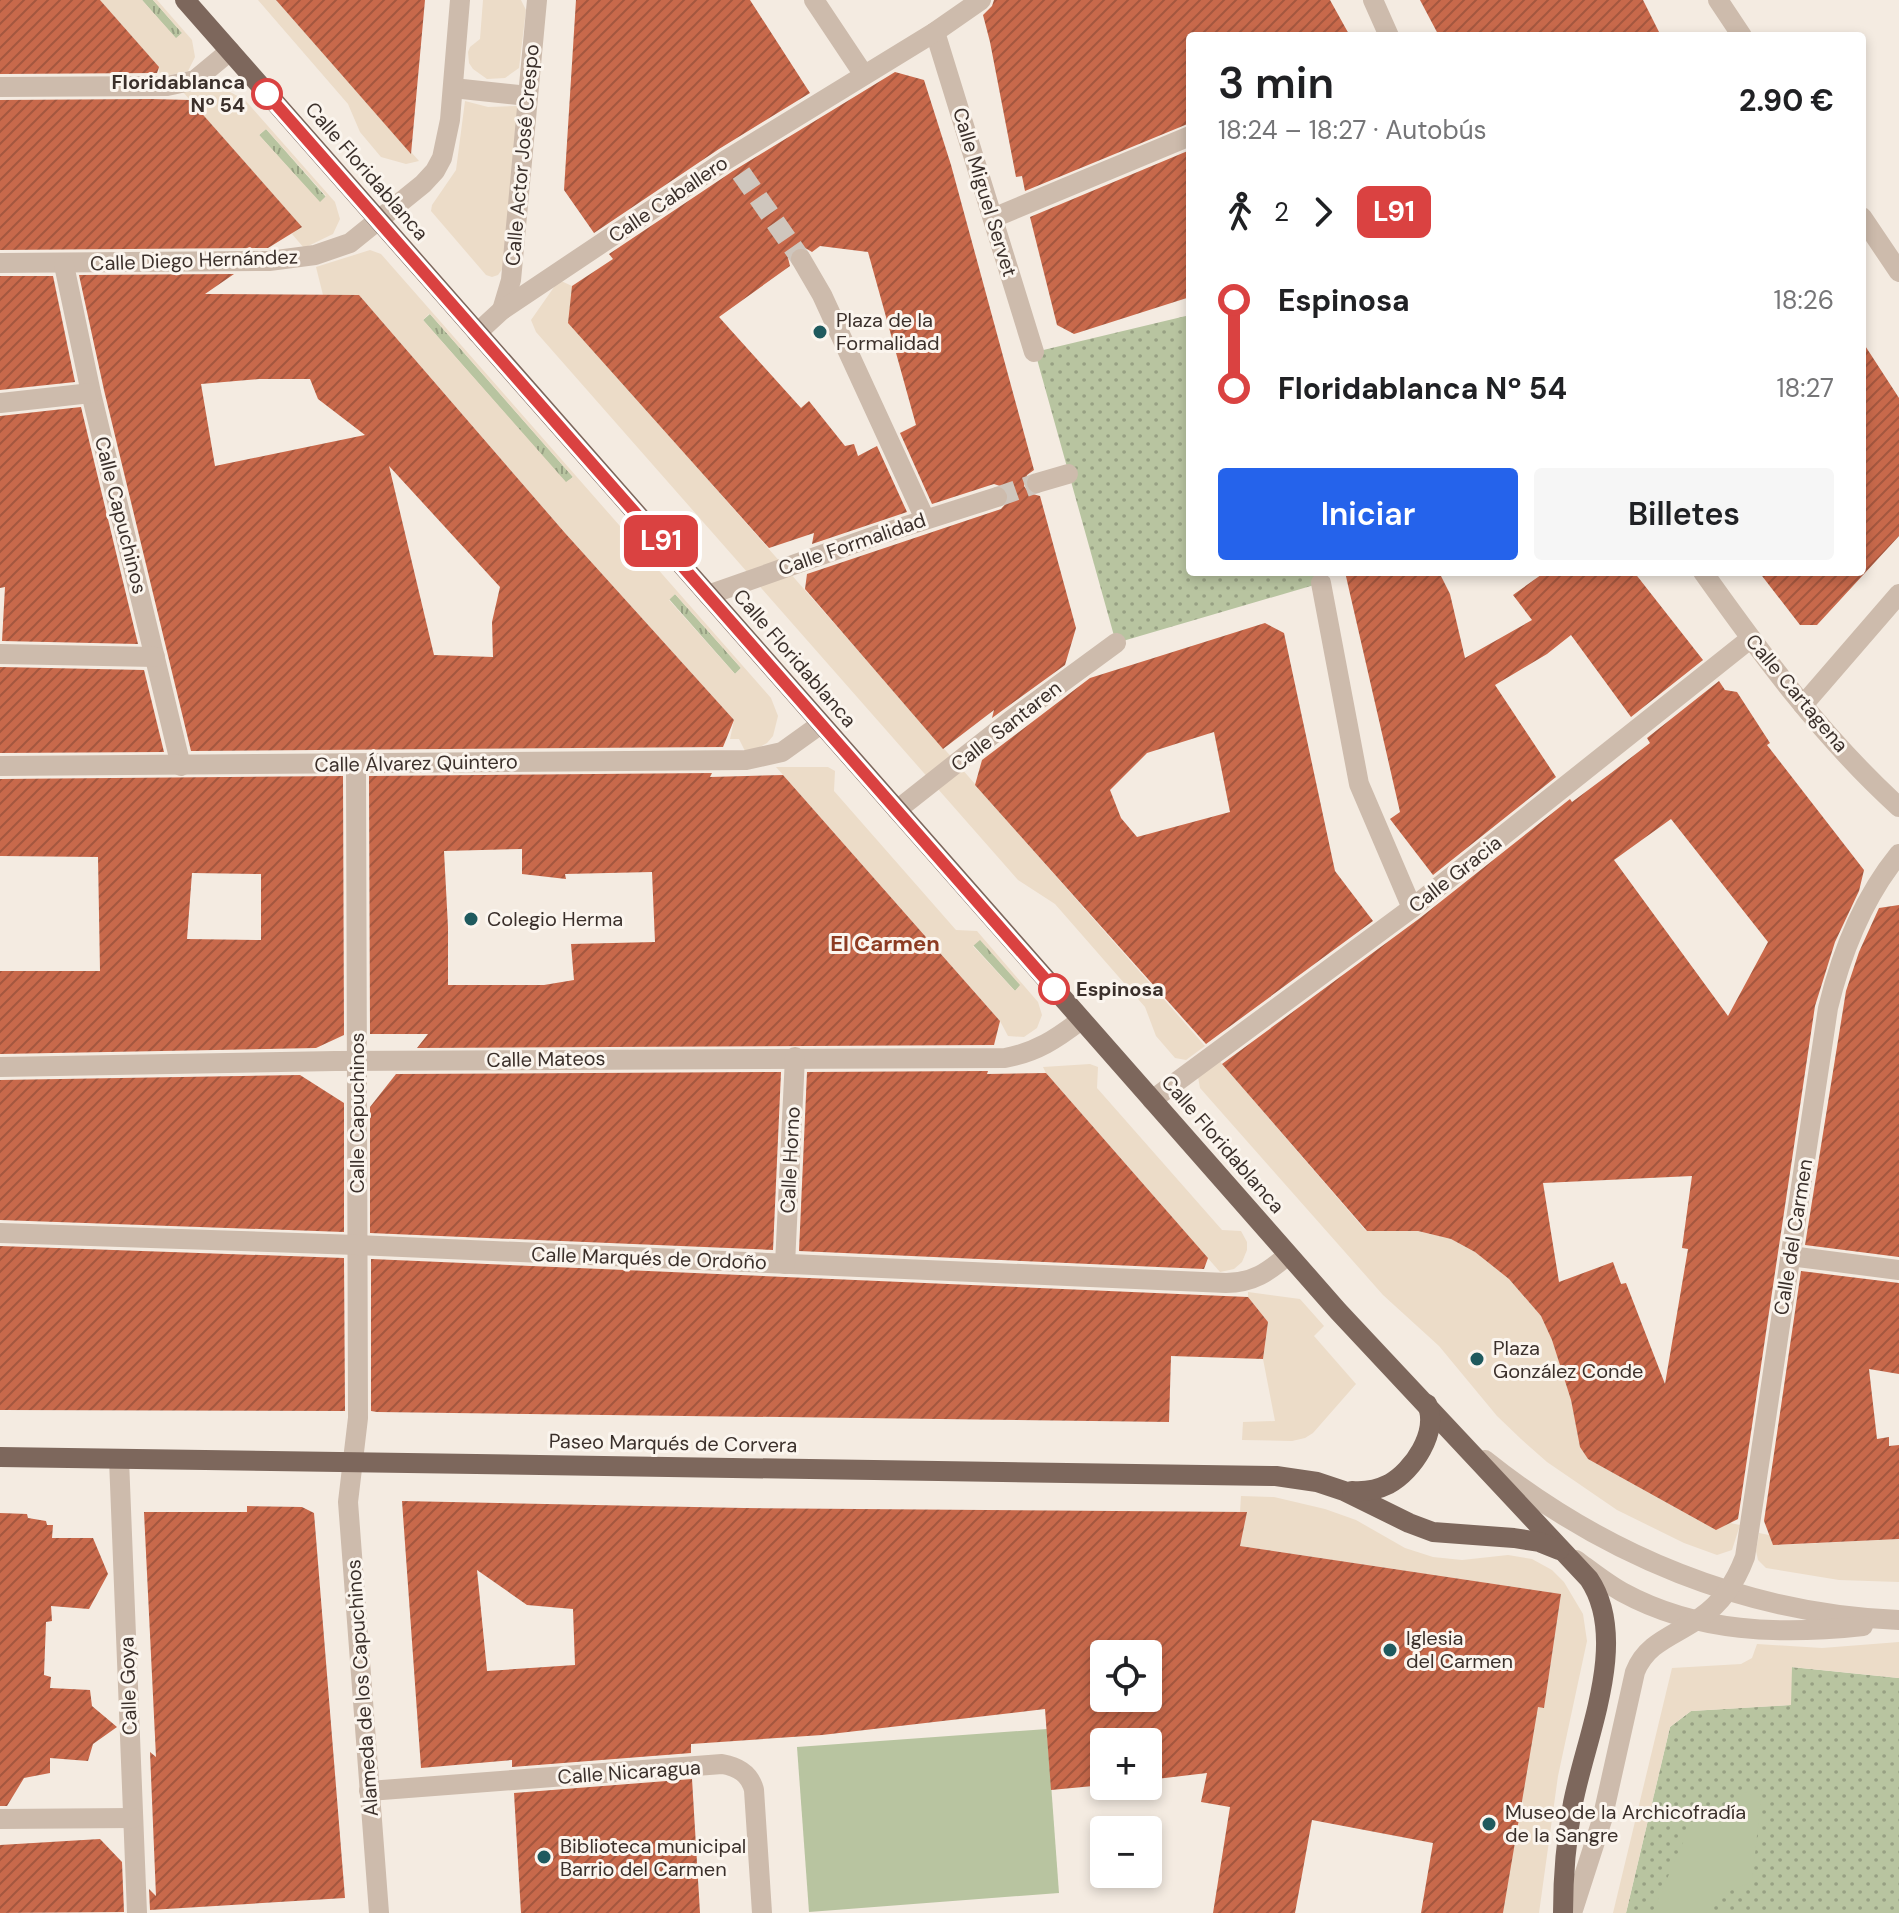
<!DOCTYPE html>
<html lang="es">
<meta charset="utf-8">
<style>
body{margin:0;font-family:"DM Sans",sans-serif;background:#f6f6f6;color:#202124;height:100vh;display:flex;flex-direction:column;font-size:30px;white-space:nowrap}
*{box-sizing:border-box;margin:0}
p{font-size:26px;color:#757577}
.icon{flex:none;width:44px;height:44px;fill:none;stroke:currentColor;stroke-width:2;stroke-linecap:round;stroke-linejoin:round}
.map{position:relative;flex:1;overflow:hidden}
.sheet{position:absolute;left:1186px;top:32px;width:680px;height:544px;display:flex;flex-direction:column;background:#fff;border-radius:8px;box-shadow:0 4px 12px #0003}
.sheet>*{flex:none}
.badge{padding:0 16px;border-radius:12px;font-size:28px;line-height:52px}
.fabs{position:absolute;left:1090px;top:1640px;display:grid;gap:16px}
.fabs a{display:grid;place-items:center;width:72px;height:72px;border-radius:8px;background:#fff;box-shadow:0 4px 12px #0003;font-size:40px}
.map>.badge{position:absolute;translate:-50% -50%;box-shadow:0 0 0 4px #fff}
.legs{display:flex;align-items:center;gap:12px;height:88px;padding:0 32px;font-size:26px}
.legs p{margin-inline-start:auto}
.headline{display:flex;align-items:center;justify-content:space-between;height:136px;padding:0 32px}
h1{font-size:44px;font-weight:600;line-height:60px}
.action{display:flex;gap:16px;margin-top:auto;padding:16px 32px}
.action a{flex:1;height:92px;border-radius:8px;background:#2563eb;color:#fff;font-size:32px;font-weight:600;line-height:92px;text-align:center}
.action a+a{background:#f6f6f6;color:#202124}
ul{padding:0 32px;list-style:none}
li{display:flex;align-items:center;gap:28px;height:88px;font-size:30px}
li i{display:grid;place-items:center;width:12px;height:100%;margin:0 10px;background:currentColor}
li i::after{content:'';width:20px;height:20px;margin:-10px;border:6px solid;border-radius:50%;background:#fff}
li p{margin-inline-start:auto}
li:first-child i{background:linear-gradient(#0000 50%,currentColor 0)}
li:last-child i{background:linear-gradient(currentColor 50%,#0000 0)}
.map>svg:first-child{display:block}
.grass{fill:url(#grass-tufts)}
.park{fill:url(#park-dots)}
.garden{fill:#b8c4a0}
.plaza{fill:#ecdcc8;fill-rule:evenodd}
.building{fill:url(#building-hatch);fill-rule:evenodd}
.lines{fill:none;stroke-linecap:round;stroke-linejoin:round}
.minor-tunnel{stroke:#cfc6bd;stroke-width:20;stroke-dasharray:20 10;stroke-linecap:butt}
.minor{stroke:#cdbbac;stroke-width:20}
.major{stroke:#7d675c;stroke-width:20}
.line-1-casing{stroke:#fff;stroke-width:18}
.line-1{stroke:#da4241;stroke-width:12}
.stop-1-dot{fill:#fff;stroke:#da4241;stroke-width:4}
.poi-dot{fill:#1f5a5e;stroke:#fbf5ee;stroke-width:3}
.labels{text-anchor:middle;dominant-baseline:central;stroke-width:6;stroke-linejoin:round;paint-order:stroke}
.stop-label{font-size:20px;font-weight:bold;fill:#3b302b;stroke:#fbf5ee;text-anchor:end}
.street-label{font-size:20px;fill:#3b302b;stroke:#fbf5ee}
.poi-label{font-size:20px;fill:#3b302b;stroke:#fbf5ee;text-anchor:start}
.neighbourhood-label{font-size:22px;font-weight:bold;fill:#8c3b22;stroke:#fbf5ee}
</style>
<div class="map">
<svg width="1899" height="1913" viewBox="0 0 1899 1913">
<defs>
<pattern id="grass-tufts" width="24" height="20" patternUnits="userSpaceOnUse" patternTransform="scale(2)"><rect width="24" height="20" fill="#b8c4a0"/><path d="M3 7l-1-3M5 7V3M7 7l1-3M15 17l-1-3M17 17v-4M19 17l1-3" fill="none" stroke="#97a083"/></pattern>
<pattern id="park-dots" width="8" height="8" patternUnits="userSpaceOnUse" patternTransform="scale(2)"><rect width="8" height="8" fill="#b8c4a0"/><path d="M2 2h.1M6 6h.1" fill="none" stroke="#97a083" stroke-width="1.8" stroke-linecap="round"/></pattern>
<pattern id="building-hatch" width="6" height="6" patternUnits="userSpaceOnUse" patternTransform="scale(2)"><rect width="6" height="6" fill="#c8694b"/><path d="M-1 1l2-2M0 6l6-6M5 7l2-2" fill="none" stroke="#a4573f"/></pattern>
</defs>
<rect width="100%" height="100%" fill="#f4ebe1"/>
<g class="grass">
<polygon points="142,0 153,0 182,33 176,39"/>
<polygon points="266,129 326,197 320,203 259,135"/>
<polygon points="430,314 573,477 566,483 423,320"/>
<polygon points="675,594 741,668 735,674 669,599"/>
<polygon points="980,939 1021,985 1015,991 973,945"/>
</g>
<g class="park">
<polygon points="1190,315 1190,572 1319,572 1321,583 1116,643 1035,352"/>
<polygon points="1791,1667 1899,1678 1899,1913 1626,1913 1670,1727 1691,1711 1790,1705"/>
</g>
<g class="garden">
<polygon points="1047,1729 1059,1893 809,1912 797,1747"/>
<path d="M 1762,1789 L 1752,1882 L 1724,1893 L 1706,1913 L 1652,1913 L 1691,1824 C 1702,1810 1712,1815 1727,1810 C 1741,1797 1740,1791 1762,1789 Z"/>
</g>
<g class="plaza">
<polygon points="100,0 142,0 176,38 182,33 153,0 157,0 192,40 195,57 188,71 161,77 157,65"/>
<polygon points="258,0 276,0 419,161 406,164 381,157 360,132 348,104"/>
<polygon points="483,0 521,0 526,10 519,68 505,78 487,79 473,69 469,63 468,52 470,47 480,39"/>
<path d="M 183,92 L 230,92 L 245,100 L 335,202 L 340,219 L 333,234 L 304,248 L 292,234 L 299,224 ZM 266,129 L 326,196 L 320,202 L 259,135 Z"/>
<polygon points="465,101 488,107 519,106 503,268 498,275 492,277 486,275 431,211 432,205 456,170"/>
<path d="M 370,250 L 381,254 L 771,698 L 778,716 L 773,736 L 767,743 L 758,748 L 745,751 L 739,739 L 730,739 L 734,720 L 565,533 L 359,295 L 323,295 L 316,267 ZM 429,314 L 430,314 L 573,477 L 566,482 L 423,320 ZM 675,594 L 741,668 L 735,674 L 669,600 Z"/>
<polygon points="559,280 572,286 617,376 1205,1046 1186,1060 1175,1058 1156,1036 1145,1007 1055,904 1018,880 536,332 531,320"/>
<path d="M 776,767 L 828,767 L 835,771 L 834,791 L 956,930 L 977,931 L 1038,1002 L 1042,1015 L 1037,1028 L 1024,1037 L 1008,1036 L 1000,1021 ZM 980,940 L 1020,985 L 1015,991 L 973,946 Z"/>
<polygon points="1218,1059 1366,1231 1418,1231 1451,1239 1475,1252 1509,1279 1541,1316 1552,1340 1571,1400 1580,1446 1588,1459 1730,1523 1740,1525 1732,1550 1717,1555 1684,1543 1617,1510 1547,1462 1521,1439 1497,1416 1439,1346 1383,1295 1200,1088 1198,1077"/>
<polygon points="1090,1064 1098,1067 1097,1088 1222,1230 1241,1231 1247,1242 1247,1250 1242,1262 1234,1269 1220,1272 1046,1073 1043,1067"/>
<polygon points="1248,1292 1300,1299 1324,1326 1314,1336 1356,1384 1313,1433 1305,1438 1292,1441 1242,1440 1243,1422 1275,1421 1263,1359 1268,1322 1248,1297"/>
<polygon points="1241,1496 1274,1497 1325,1509 1356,1520 1405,1548 1433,1557 1462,1560 1508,1555 1532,1559 1552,1570 1564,1582 1583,1614 1587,1641 1558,1776 1539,1913 1503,1913 1536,1707 1544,1707 1561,1594 1240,1546 1245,1520 1240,1513"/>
<polygon points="1759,1533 1769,1535 1780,1545 1899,1539 1899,1582 1839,1580 1766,1568 1758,1560 1756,1551"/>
<polygon points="1899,1642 1899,1678 1792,1667 1791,1705 1691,1711 1670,1727 1626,1913 1613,1913 1672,1668 1741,1664 1752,1658 1757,1644 1822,1648"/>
</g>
<g class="building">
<polygon points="0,0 100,0 159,67 157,73 0,74"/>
<polygon points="276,0 425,0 411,154 341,74"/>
<polygon points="576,0 750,0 810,93 719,149 594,233 564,190"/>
<polygon points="994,0 1330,0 1350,36 1190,36 1190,123 1025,191 1022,176 1016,177 990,42 983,15 992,6"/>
<polygon points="1420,0 1643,0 1661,36 1439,36"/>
<polygon points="895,72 924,80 951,165 1034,470 1027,475 1024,486 1029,493 1040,496 1076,628 1065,665 992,718 994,710 943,749 805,589 807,574 1001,509 1010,499 1006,488 994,484 932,504 900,433 916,425 868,252 820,246 812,252 802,246 795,247 788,258 790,266 719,317 801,408 809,401 845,446 854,444 858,456 877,446 907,512 812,544 814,533 769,548 568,323 572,286 613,259 609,254 733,171"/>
<polygon points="151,99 190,100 302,227 268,248 0,250 0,100"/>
<polygon points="1190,150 1190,297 1074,334 1057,325 1030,217"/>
<path d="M 234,274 L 205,294 L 359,295 L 565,533 L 734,720 L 723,747 L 191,751 L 104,390 L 79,275 ZM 259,379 L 310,379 L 318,399 L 365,435 L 215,466 L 201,384 ZM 389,466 L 500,587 L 492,622 L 493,657 L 434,655 Z"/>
<polygon points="0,276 53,276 75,382 0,390"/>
<polygon points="1862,341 1899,398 1899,536 1817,625 1800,625 1759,572 1862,572"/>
<polygon points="81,407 138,644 2,641 5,587 0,588 0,416"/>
<polygon points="1345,572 1439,572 1450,594 1465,658 1532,620 1513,595 1545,572 1634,572 1703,660 1631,717 1571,635 1547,654 1495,685 1556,777 1433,875 1390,819 1400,812"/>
<path d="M 1265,623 L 1284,633 L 1335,871 L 1373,921 L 1206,1044 L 975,785 L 982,760 L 1090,678 ZM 1214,732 L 1230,812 L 1137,837 L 1121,818 L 1110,790 L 1147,753 Z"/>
<polygon points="0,667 144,670 164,752 0,753"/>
<path d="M 1719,681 L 1725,690 L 1737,692 L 1770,743 L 1767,745 L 1864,870 L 1859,891 L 1835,942 L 1815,1006 L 1738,1519 L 1716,1530 L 1588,1459 L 1580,1447 L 1571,1400 L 1552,1340 L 1541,1316 L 1509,1279 L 1475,1252 L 1451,1239 L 1418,1231 L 1367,1231 L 1222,1064 L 1420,918 L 1570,799 L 1572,802 L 1611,773 L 1650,743 L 1647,738 ZM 1671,819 L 1768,942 L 1728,1016 L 1614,860 ZM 1692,1176 L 1682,1248 L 1688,1249 L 1665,1384 L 1626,1283 L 1621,1284 L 1613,1262 L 1559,1282 L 1543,1183 Z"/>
<path d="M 712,773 L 710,777 L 783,775 L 1000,1021 L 994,1045 L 417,1048 L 428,1034 L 370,1034 L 369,776 ZM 522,849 L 522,874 L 566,879 L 565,874 L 652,872 L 655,942 L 571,944 L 574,980 L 544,985 L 448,985 L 448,927 L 444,851 Z"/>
<path d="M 343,776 L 344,1035 L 316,1048 L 0,1054 L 0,971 L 100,971 L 98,857 L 0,856 L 0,779 ZM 192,873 L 261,874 L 261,940 L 187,939 Z"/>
<polygon points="1899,905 1899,1257 1805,1245 1846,991 1859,952 1879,908"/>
<polygon points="988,1071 987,1074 1046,1073 1208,1258 1204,1269 799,1251 807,1072"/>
<polygon points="781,1072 773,1250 370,1233 370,1107 396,1074"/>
<polygon points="300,1075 344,1103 344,1232 0,1220 0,1080"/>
<polygon points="0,1246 344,1258 345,1411 0,1410"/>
<polygon points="371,1259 1248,1297 1268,1322 1263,1359 1171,1356 1169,1422 377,1412 371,1411"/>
<polygon points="1801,1271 1899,1283 1899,1374 1869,1369 1877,1439 1889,1437 1889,1446 1899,1445 1899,1539 1773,1545 1764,1521"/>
<path d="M 402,1501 L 744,1508 L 1247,1512 L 1240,1546 L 1561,1594 L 1544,1708 L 1538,1707 L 1503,1913 L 1421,1913 L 1433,1843 L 1312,1820 L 1295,1913 L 1213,1913 L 1230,1807 L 1201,1802 L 1207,1773 L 1148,1780 L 1148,1742 L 1104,1742 L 1104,1785 L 1051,1790 L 1045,1709 L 822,1735 L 691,1744 L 691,1753 L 512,1767 L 512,1760 L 421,1768 ZM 477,1570 L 527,1605 L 573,1609 L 575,1665 L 487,1671 ZM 1104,1654 L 1148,1654 L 1148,1698 L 1104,1698 Z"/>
<polygon points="247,1506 302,1507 314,1513 345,1898 150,1910 149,1889 156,1896 150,1752 156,1757 144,1512 247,1512"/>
<polygon points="0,1513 27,1514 28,1518 46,1521 47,1525 53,1525 52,1538 93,1538 108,1574 89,1609 51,1606 52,1621 46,1622 44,1675 51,1677 50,1688 90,1690 92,1706 117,1727 93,1744 88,1761 50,1758 50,1773 24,1778 7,1806 0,1806"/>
<polygon points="692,1779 700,1913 521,1913 514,1793"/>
<polygon points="100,1839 122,1862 124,1912 0,1913 0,1845"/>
</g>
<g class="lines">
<g class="minor-tunnel">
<polyline points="741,173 801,259"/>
<polyline points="997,497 1037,483"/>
</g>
<g class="minor">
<polyline points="814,0 864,75"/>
<polyline points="1373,0 1389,36"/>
<polyline points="1718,0 1742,36"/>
<polyline points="935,32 1034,352"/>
<polyline points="0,87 167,86 195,80 230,51"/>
<polyline points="453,88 528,96"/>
<polyline points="1862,217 1899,272"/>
<polyline points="993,218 1190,136"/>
<polyline points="801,259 822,295 925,519"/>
<polyline points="0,263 269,261 315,255 350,243 423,184 435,171 442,158 450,120 460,0"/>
<polyline points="64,265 91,393 181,766"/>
<polyline points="502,310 511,280 537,0"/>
<polyline points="477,333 502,310 726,160 935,32 981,0"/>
<polyline points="0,403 91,393"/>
<polyline points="1037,483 1068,474"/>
<path d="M 1703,572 C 1762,655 1823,738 1899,807"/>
<polyline points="1321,583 1359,784 1412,908"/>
<polyline points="708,595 878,535 997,497"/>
<polyline points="0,654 155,657"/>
<polyline points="1803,705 1899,594"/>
<polyline points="356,764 358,1418 348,1502 379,1913"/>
<polyline points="0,766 746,760 782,752 821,724"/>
<polyline points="897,810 1011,720 1116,643"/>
<path d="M 0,1067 L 335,1061 L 1005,1058 C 1037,1052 1056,1039 1081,1020"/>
<polyline points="1152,1100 1412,908 1750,639"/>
<path d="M 0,1233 L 357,1245 L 1226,1283 C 1253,1283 1268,1272 1288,1255"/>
<polyline points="1790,1256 1899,1270"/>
<polyline points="785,1264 795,1057"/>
<polyline points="119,1459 137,1913"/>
<path d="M 1485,1460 C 1604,1555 1746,1614 1899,1620"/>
<path d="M 1576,1560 C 1591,1571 1606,1583 1622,1592 C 1697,1633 1781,1635 1863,1626"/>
<path d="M 369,1791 L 722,1764 C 739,1767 750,1774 754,1790 L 762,1913"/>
<polyline points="0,1819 133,1818"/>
<path d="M 1572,1913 L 1602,1820 L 1635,1672 C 1647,1641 1677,1635 1701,1617 C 1723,1602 1736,1581 1745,1557 L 1828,1008 C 1841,954 1864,897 1899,854"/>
</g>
<g class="major">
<path d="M 185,0 L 1338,1311 L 1589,1579 C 1630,1640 1586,1736 1573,1803 C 1566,1840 1563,1876 1563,1913"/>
<polyline points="0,1457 1276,1476 1317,1482 1344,1491 1409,1523 1433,1532 1514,1538 1539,1542 1559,1550"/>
<path d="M 1352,1491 C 1365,1492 1377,1490 1389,1484 C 1413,1471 1439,1432 1427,1404"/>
</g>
</g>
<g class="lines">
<g class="line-1-casing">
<polyline id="line-1" points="267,94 1054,989"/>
</g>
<use href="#line-1" class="line-1"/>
</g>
<g class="stop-1-dot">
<circle cx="267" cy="94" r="14"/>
<circle cx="1054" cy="989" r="14"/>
</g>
<g class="poi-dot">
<circle cx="820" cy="332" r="8"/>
<circle cx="471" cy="919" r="8"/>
<circle cx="1477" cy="1359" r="8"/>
<circle cx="1390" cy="1650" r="8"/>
<circle cx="1489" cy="1824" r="8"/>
<circle cx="544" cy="1857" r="8"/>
</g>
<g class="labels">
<g class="stop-label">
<text x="245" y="82">Floridablanca<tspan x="245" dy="23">Nº 54</tspan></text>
<text x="1076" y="989" text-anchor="start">Espinosa</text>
</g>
<g class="street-label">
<text transform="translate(522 155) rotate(-85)">Calle Actor José Crespo</text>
<text transform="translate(367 171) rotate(49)">Calle Floridablanca</text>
<text transform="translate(985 192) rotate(73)">Calle Miguel Servet</text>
<text transform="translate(668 199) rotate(-34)">Calle Caballero</text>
<text transform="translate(194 260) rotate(-2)">Calle Diego Hernández</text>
<text transform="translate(121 515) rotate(76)">Calle Capuchinos</text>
<text transform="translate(852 544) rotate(-19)">Calle Formalidad</text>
<text transform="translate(795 658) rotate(49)">Calle Floridablanca</text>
<text transform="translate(1797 693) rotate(50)">Calle Cartagena</text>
<text transform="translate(1006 726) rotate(-38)">Calle Santaren</text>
<text transform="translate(416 763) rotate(-1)">Calle Álvarez Quintero</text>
<text transform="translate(1455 874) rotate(-38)">Calle Gracia</text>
<text transform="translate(546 1059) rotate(-1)">Calle Mateos</text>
<text transform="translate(357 1113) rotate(-90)">Calle Capuchinos</text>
<text transform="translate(1223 1144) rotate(49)">Calle Floridablanca</text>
<text transform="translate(790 1160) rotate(-87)">Calle Horno</text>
<text transform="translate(1793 1237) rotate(-81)">Calle del Carmen</text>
<text transform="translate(649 1258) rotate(2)">Calle Marqués de Ordoño</text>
<text transform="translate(673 1443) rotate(1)">Paseo Marqués de Corvera</text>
<text transform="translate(128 1686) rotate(-92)">Calle Goya</text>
<text transform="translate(362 1688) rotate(-94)">Alameda de los Capuchinos</text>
<text transform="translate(629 1772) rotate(-4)">Calle Nicaragua</text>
</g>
<g class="poi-label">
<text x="836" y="320">Plaza de la<tspan x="836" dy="23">Formalidad</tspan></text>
<text x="487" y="919">Colegio Herma</text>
<text x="1493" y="1348">Plaza<tspan x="1493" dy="23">González Conde</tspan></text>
<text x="1406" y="1638">Iglesia<tspan x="1406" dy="23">del Carmen</tspan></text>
<text x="1505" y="1812">Museo de la Archicofradía<tspan x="1505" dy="23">de la Sangre</tspan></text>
<text x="560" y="1846">Biblioteca municipal<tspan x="560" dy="23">Barrio del Carmen</tspan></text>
</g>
<g class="neighbourhood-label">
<text x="885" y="943">El Carmen</text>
</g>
</g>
</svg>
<div class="fabs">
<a><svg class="icon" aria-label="locate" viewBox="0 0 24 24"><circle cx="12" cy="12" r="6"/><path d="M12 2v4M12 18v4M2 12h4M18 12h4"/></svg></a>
<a>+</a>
<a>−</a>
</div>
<b class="badge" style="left:661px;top:541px;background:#da4241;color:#fff">L91</b>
<section class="sheet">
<div class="headline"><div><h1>3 min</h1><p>18:24 – 18:27 · Autobús</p></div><b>2.90 €</b></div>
<div class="legs"><svg class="icon" aria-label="walk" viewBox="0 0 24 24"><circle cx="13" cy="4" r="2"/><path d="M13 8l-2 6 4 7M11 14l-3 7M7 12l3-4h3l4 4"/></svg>2<svg class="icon" aria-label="forward" viewBox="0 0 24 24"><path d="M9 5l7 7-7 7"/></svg><b class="badge" style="background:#da4241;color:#fff">L91</b></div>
<ul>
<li><i style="color:#da4241"></i><b>Espinosa</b><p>18:26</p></li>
<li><i style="color:#da4241"></i><b>Floridablanca Nº 54</b><p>18:27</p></li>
</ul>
<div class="action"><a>Iniciar</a><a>Billetes</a></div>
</section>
</div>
